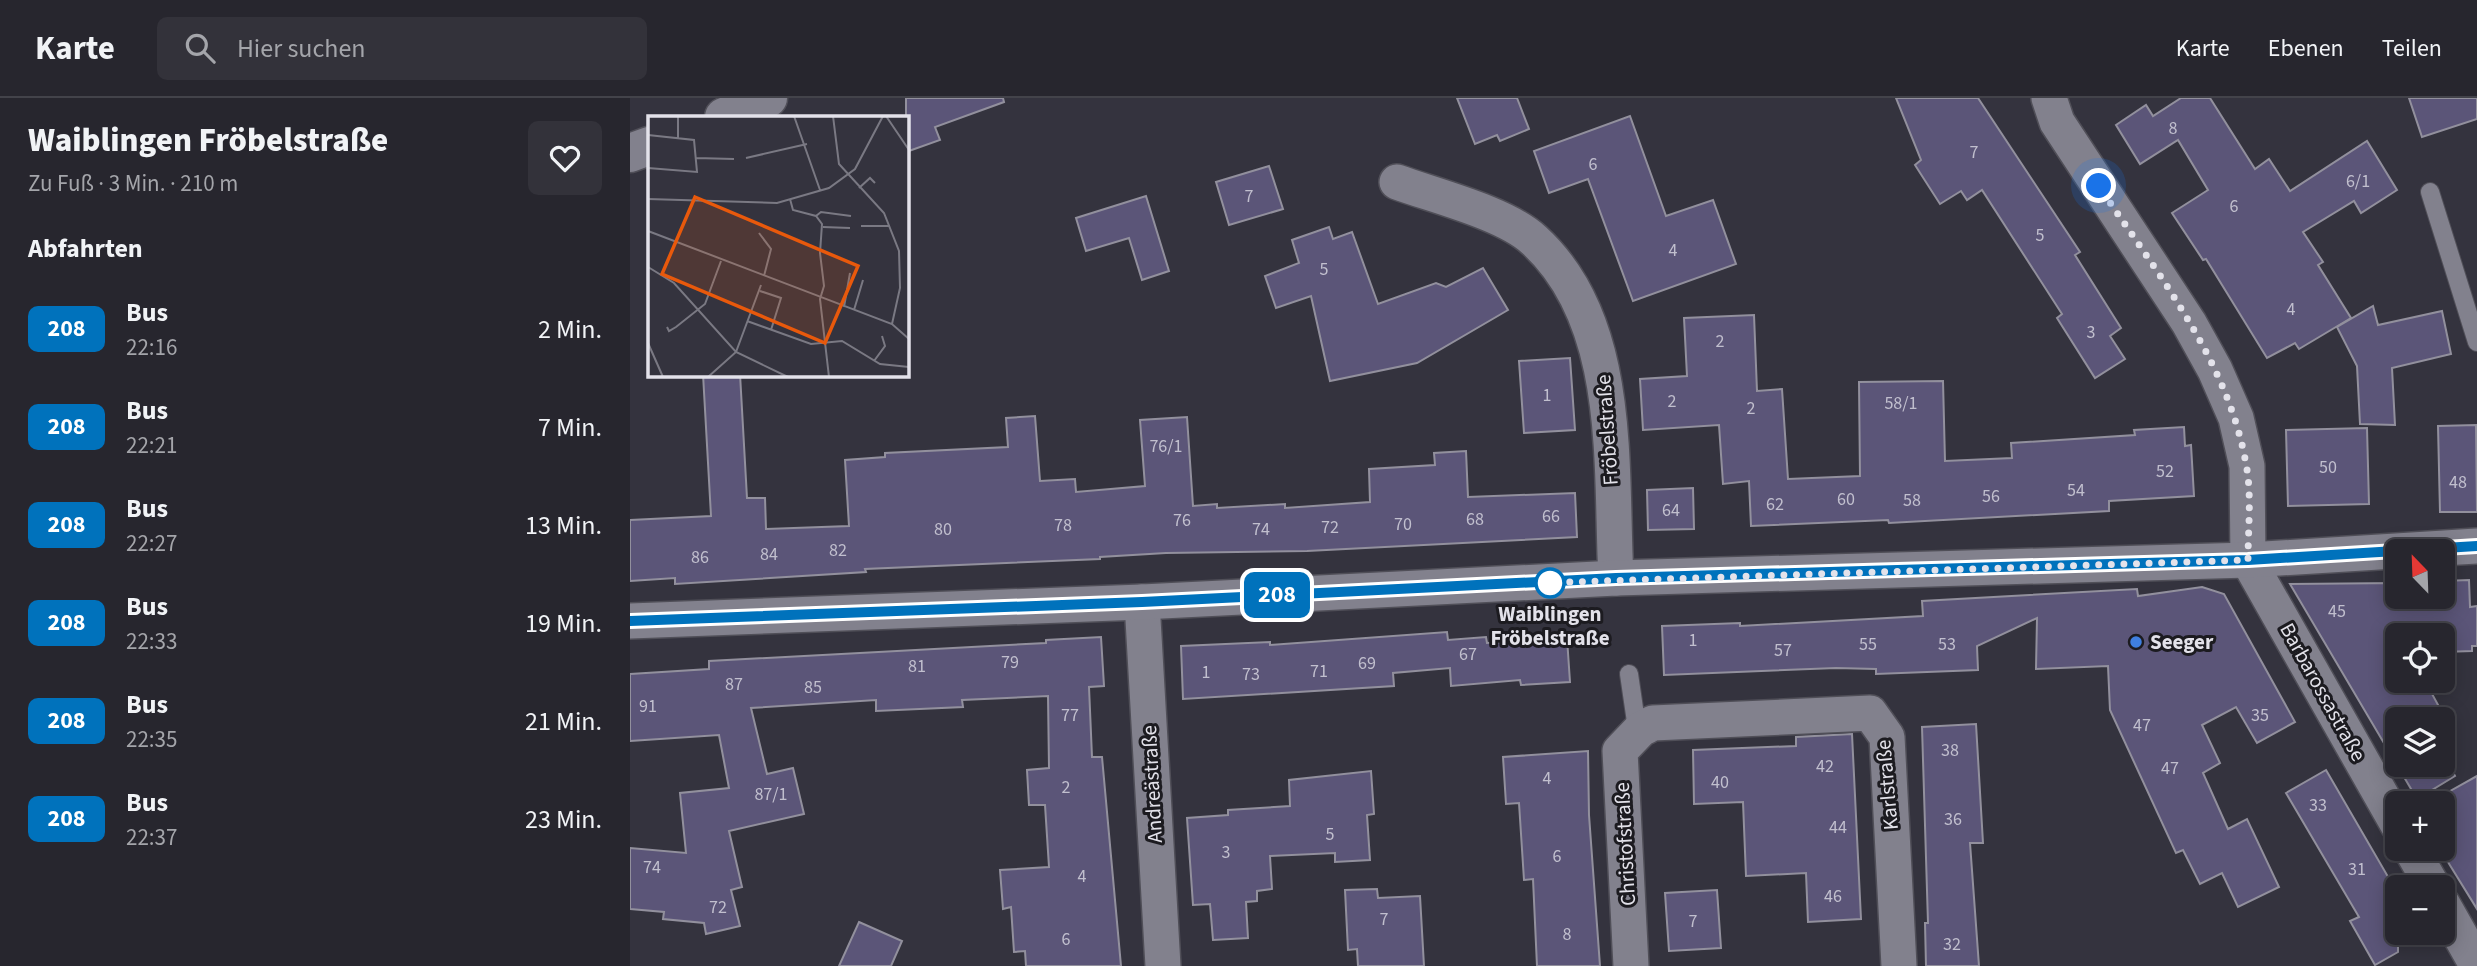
<!DOCTYPE html>
<html lang="de">
<meta charset="utf-8">
<style>
body{margin:0;font-family:"Source Sans 3",sans-serif;background:#33323a;color:#f1f3f6;height:100vh;display:flex;flex-direction:column;font-size:26px;white-space:nowrap}
*{box-sizing:border-box;margin:0}
p{font-size:23px;color:#a4a5aa}
.icon{flex:none;width:38px;height:38px;fill:none;stroke:currentColor;stroke-width:2;stroke-linecap:round;stroke-linejoin:round}
.map{position:relative;flex:1;overflow:hidden}
.sheet{display:flex;flex-direction:column;background:#27262e;width:630px}
.sheet>*{flex:none}
.badge{padding:0 14px;border-radius:10px;font-size:24px;line-height:46px}
.needle{width:46px;rotate:337deg}
.fabs{position:absolute;left:1755px;top:441px;display:grid;gap:14px}
.fabs a{display:grid;place-items:center;width:70px;height:70px;border-radius:10px;background:#27262e;box-shadow:0 4px 18px #0003,0 0 0 2px #43434a;font-size:35px}
.you{position:absolute;width:35px;height:35px;margin:-18px;border:5px solid #fff;border-radius:50%;background:#1a73e8;box-shadow:0 0 0 10px #1a73e833}
.map>.badge{position:absolute;translate:-50% -50%;box-shadow:0 0 0 4px #fff}
h2{padding:0 28px;font-size:26px;line-height:63px}
.round{display:grid;place-items:center;flex:none;width:74px;height:74px;border-radius:10px;background:#33323a}
.head{display:flex;align-items:center;justify-content:space-between;height:119px;padding:0 28px}
h1{font-size:33px;font-weight:800;line-height:52px}
ul{padding:0;list-style:none}
li{display:flex;align-items:center;gap:21px;height:98px;padding:0 28px}
li div{flex:1}
li b{display:block;font-size:26px}
li em{font-style:normal}
li .badge{min-width:77px;font-weight:700;text-align:center}
header{display:flex;align-items:center;gap:42px;box-sizing:border-box;height:98px;padding:0 35px;background:#27262e;border-bottom:2px solid #43434a}
header strong{font-size:33px}
nav{display:flex;gap:38px;margin-inline-start:auto;font-size:24px}
.search{width:490px;height:63px;background:#33323a;display:flex;align-items:center;gap:18px;box-sizing:border-box;padding:0 24px;border-radius:10px;color:#a4a5aa;font-size:26px}
main{display:flex;flex:1;min-height:0}
.map>svg:first-child{display:block}
.building{fill:#5b5578;stroke:#92909d;stroke-width:2}
.lines{fill:none;stroke-linecap:round;stroke-linejoin:round}
.lane-casing{stroke:#504f58;stroke-width:20}
.street-casing{stroke:#504f58;stroke-width:38}
.secondary-casing{stroke:#504f58;stroke-width:41}
.lane{stroke:#82818d;stroke-width:18}
.street{stroke:#82818d;stroke-width:35}
.secondary{stroke:#82818d;stroke-width:38}
.line-casing{stroke:#fff;stroke-width:16}
.line{stroke:#0072bc;stroke-width:10}
.walk{stroke:#e3e2ea;stroke-width:7;stroke-dasharray:0 12.6}
.stop-dot{fill:#fff;stroke:#0072bc;stroke-width:3.5}
.shop-dot{fill:#3f7fe0;stroke:#1c1b20;stroke-width:2.5}
.labels{text-anchor:middle;dominant-baseline:central;stroke-width:6;stroke-linejoin:round;paint-order:stroke}
.number-label{font-size:18px;fill:#c1bfce}
.street-label{font-size:21px;fill:#e3e2ea;stroke:#1c1b20}
.stop-label{font-size:21px;font-weight:bold;fill:#e3e2ea;stroke:#1c1b20}
.poi-label{font-size:21px;font-weight:bold;fill:#e3e2ea;stroke:#1c1b20;text-anchor:start}
.inset-road{fill:none;stroke:#7a7983;stroke-width:2}
.view{fill:#e8590c;fill-opacity:0.15;stroke:#e8590c;stroke-width:3.5}
.inset-edge{fill:none;stroke:#e3e2ea;stroke-width:3.5}
</style>
<header>
<strong>Karte</strong>
<div class="search"><svg class="icon" aria-label="search" viewBox="0 0 24 24"><circle cx="10" cy="10" r="6"/><path d="M15 15l6 6"/></svg>Hier suchen</div>
<nav><a>Karte</a><a>Ebenen</a><a>Teilen</a></nav>
</header>
<main>
<section class="sheet">
<div class="head"><div><h1>Waiblingen Fröbelstraße</h1><p>Zu Fuß · 3 Min. · 210 m</p></div><a class="round"><svg class="icon" aria-label="heart" viewBox="0 0 24 24"><path d="M12 20l-8-8c-3-5 5-10 8-4 3-6 11-1 8 4z"/></svg></a></div>
<h2>Abfahrten</h2>
<ul>
<li><span class="badge" style="background:#0072bc;color:#fff">208</span><div><b>Bus</b><p>22:16</p></div><em>2 Min.</em></li>
<li><span class="badge" style="background:#0072bc;color:#fff">208</span><div><b>Bus</b><p>22:21</p></div><em>7 Min.</em></li>
<li><span class="badge" style="background:#0072bc;color:#fff">208</span><div><b>Bus</b><p>22:27</p></div><em>13 Min.</em></li>
<li><span class="badge" style="background:#0072bc;color:#fff">208</span><div><b>Bus</b><p>22:33</p></div><em>19 Min.</em></li>
<li><span class="badge" style="background:#0072bc;color:#fff">208</span><div><b>Bus</b><p>22:35</p></div><em>21 Min.</em></li>
<li><span class="badge" style="background:#0072bc;color:#fff">208</span><div><b>Bus</b><p>22:37</p></div><em>23 Min.</em></li>
</ul>
</section>
<div class="map">
<svg width="1847" height="868" viewBox="0 0 1847 868">
<rect width="100%" height="100%" fill="#34333e"/>
<g class="building">
<polygon points="276,0 373,0 374,4 305,29 310,42 276,54"/>
<polygon points="827,0 887,0 899,31 870,43 867,37 845,46"/>
<polygon points="1266,0 1348,0 1450,154 1445,157 1491,230 1480,238 1495,261 1465,280 1427,220 1432,216 1352,92 1337,102 1331,93 1310,106 1285,67 1291,62"/>
<polygon points="1551,0 1580,0 1625,71 1639,61 1660,93 1737,43 1767,92 1731,115 1724,103 1673,134 1693,164 1688,167 1721,220 1669,251 1665,245 1637,260 1576,161 1573,162 1542,115 1578,92 1548,42 1510,66 1486,27 1516,7 1523,18"/>
<polygon points="1779,0 1847,0 1847,21 1792,39"/>
<polygon points="1000,18 1036,118 1083,102 1106,166 1003,203 958,81 919,95 904,53"/>
<polygon points="639,68 653,111 599,127 586,84"/>
<polygon points="516,98 539,173 512,182 499,140 456,153 446,120"/>
<polygon points="699,129 703,141 722,134 748,206 806,185 816,189 853,170 878,212 787,265 700,283 681,198 646,210 635,178 669,165 662,142"/>
<polygon points="1743,208 1748,227 1812,213 1821,256 1762,270 1765,327 1730,326 1727,268 1707,229"/>
<polygon points="1124,217 1127,293 1152,291 1158,381 1230,378 1229,284 1313,283 1315,363 1382,360 1381,345 1505,337 1504,332 1554,329 1555,348 1561,347 1564,398 1479,403 1479,413 1259,425 1258,422 1121,428 1119,383 1093,386 1089,327 1013,332 1010,281 1057,278 1054,220"/>
<polygon points="940,260 945,332 894,335 889,263"/>
<polygon points="73,276 110,276 117,400 135,400 136,431 219,428 215,362 255,359 255,355 378,349 376,320 405,318 410,383 445,381 446,394 515,388 510,322 557,319 563,408 587,406 587,410 655,406 655,410 740,404 739,371 805,367 804,355 836,353 838,399 945,395 947,439 677,453 536,455 470,459 470,461 235,471 236,474 45,486 45,480 0,483 0,422 81,418"/>
<polygon points="1846,327 1847,414 1810,414 1808,328"/>
<polygon points="1737,330 1739,406 1658,408 1656,332"/>
<polygon points="1063,390 1064,431 1018,432 1017,392"/>
<polygon points="1839,482 1840,509 1847,508 1847,548 1842,548 1842,553 1813,554 1813,537 1768,537 1768,583 1795,583 1813,616 1804,621 1768,621 1768,667 1813,667 1813,657 1825,678 1787,701 1660,486 1768,485 1768,499 1813,499 1813,483"/>
<polygon points="1572,489 1594,496 1665,624 1627,645 1606,609 1572,627 1590,665 1573,675 1598,731 1617,721 1649,789 1608,809 1592,775 1570,786 1553,752 1546,755 1480,612 1478,568 1406,571 1407,520 1347,548 1348,572 1246,576 1246,571 1206,570 1034,577 1032,528 1110,525 1110,528 1293,518 1292,503 1507,491 1508,498"/>
<polygon points="817,534 818,542 856,539 857,545 937,540 940,584 891,587 890,582 821,588 820,570 763,575 764,588 553,601 551,548 640,544 640,547"/>
<polygon points="471,539 474,588 459,589 462,659 472,659 491,868 396,868 395,853 384,854 381,809 373,811 370,772 419,769 415,707 399,707 397,672 419,670 418,598 332,602 333,609 246,613 246,602 121,610 137,676 163,670 174,716 99,733 112,789 101,792 110,828 76,836 74,825 33,821 34,814 0,811 0,750 56,755 50,695 99,690 89,637 0,643 0,576 79,571 79,563 416,545 416,542"/>
<polygon points="1346,626 1353,745 1340,745 1349,868 1296,868 1295,825 1298,825 1292,629"/>
<polygon points="1222,636 1231,821 1178,824 1176,775 1116,778 1113,704 1064,706 1063,652 1166,648 1166,639"/>
<polygon points="958,653 959,717 970,868 907,868 903,781 894,782 889,705 876,706 873,659"/>
<polygon points="1696,672 1768,796 1768,854 1745,867 1720,823 1729,819 1656,695"/>
<polygon points="741,673 744,716 737,717 740,762 705,764 705,755 640,758 642,791 627,793 627,803 616,804 618,840 583,842 580,806 563,807 557,720 598,717 598,712 660,708 659,682"/>
<polygon points="1847,678 1847,811 1813,756 1813,697"/>
<polygon points="747,791 748,800 790,798 794,868 728,868 727,851 718,852 715,792"/>
<polygon points="1087,792 1091,850 1039,853 1035,795"/>
<polygon points="229,824 272,843 261,868 209,868"/>
</g>
<g class="lines">
<g class="lane-casing">
<g id="lane">
<polyline points="1800,94 1847,244"/>
<polyline points="999,576 1006,624 1011,631"/>
</g>
</g>
<g class="street-casing">
<g id="street">
<polyline points="1419,0 1427,24 1559,225 1585,272 1606,320 1617,368 1618,462 1768,727"/>
<path d="M 767,84 C 805,98 875,115 904,142 C 994,224 980,370 986,480"/>
<polyline points="512,504 533,868"/>
<polyline points="0,523 512,504 986,480 1618,462 1847,448"/>
<polyline points="1781,751 1803,789"/>
<polyline points="1813,807 1847,867"/>
<polyline points="1001,868 990,653 1011,631 1023,625 1240,615 1257,639 1269,868"/>
</g>
</g>
<g class="secondary-casing">
<g id="secondary">
<polyline points="94,19 138,0"/>
<polyline points="0,55 19,48"/>
</g>
</g>
<use href="#lane" class="lane"/>
<use href="#street" class="street"/>
<use href="#secondary" class="secondary"/>
</g>
<g class="lines">
<g class="line-casing">
<polyline id="line" points="0,523 512,504 986,480 1618,462 1847,448"/>
</g>
<use href="#line" class="line"/>
<path class="walk" d="M 920,485 L 911,485 L 1618,462 C 1618,431 1622,396 1616,366 C 1598,262 1526,174 1469,88"/>
</g>
<circle class="stop-dot" cx="920" cy="485" r="14"/>
<circle class="shop-dot" cx="1506" cy="544" r="7"/>
<g class="labels">
<g class="number-label">
<text x="1543" y="30">8</text>
<text x="1344" y="54">7</text>
<text x="963" y="66">6</text>
<text x="1728" y="83">6/1</text>
<text x="619" y="98">7</text>
<text x="1604" y="108">6</text>
<text x="1410" y="137">5</text>
<text x="1043" y="152">4</text>
<text x="694" y="171">5</text>
<text x="1661" y="211">4</text>
<text x="1461" y="234">3</text>
<text x="1090" y="243">2</text>
<text x="917" y="297">1</text>
<text x="1042" y="303">2</text>
<text x="1271" y="305">58/1</text>
<text x="1121" y="310">2</text>
<text x="536" y="348">76/1</text>
<text x="1698" y="369">50</text>
<text x="1535" y="373">52</text>
<text x="1828" y="384">48</text>
<text x="1446" y="392">54</text>
<text x="1361" y="398">56</text>
<text x="1216" y="401">60</text>
<text x="1282" y="402">58</text>
<text x="1145" y="406">62</text>
<text x="1041" y="412">64</text>
<text x="921" y="418">66</text>
<text x="845" y="421">68</text>
<text x="552" y="422">76</text>
<text x="773" y="426">70</text>
<text x="433" y="427">78</text>
<text x="700" y="429">72</text>
<text x="313" y="431">80</text>
<text x="631" y="431">74</text>
<text x="208" y="452">82</text>
<text x="139" y="456">84</text>
<text x="70" y="459">86</text>
<text x="1707" y="513">45</text>
<text x="1063" y="542">1</text>
<text x="1238" y="546">55</text>
<text x="1317" y="546">53</text>
<text x="1153" y="552">57</text>
<text x="838" y="556">67</text>
<text x="380" y="564">79</text>
<text x="737" y="565">69</text>
<text x="287" y="568">81</text>
<text x="689" y="573">71</text>
<text x="576" y="574">1</text>
<text x="621" y="576">73</text>
<text x="104" y="586">87</text>
<text x="183" y="589">85</text>
<text x="18" y="608">91</text>
<text x="440" y="617">77</text>
<text x="1630" y="617">35</text>
<text x="1512" y="627">47</text>
<text x="1320" y="652">38</text>
<text x="1195" y="668">42</text>
<text x="1540" y="670">47</text>
<text x="917" y="680">4</text>
<text x="1090" y="684">40</text>
<text x="436" y="689">2</text>
<text x="141" y="696">87/1</text>
<text x="1688" y="707">33</text>
<text x="1323" y="721">36</text>
<text x="1208" y="729">44</text>
<text x="700" y="736">5</text>
<text x="596" y="754">3</text>
<text x="927" y="758">6</text>
<text x="22" y="769">74</text>
<text x="1727" y="771">31</text>
<text x="452" y="778">4</text>
<text x="1203" y="798">46</text>
<text x="88" y="809">72</text>
<text x="754" y="821">7</text>
<text x="1063" y="823">7</text>
<text x="937" y="836">8</text>
<text x="436" y="841">6</text>
<text x="1322" y="846">32</text>
</g>
<g class="street-label">
<text transform="translate(977 332) rotate(-94)">Fröbelstraße</text>
<text transform="translate(1693 594) rotate(61)">Barbarossastraße</text>
<text transform="translate(522 686) rotate(-93)">Andreästraße</text>
<text transform="translate(1257 687) rotate(-95)">Karlstraße</text>
<text transform="translate(995 746) rotate(-93)">Christofstraße</text>
</g>
<g class="stop-label">
<text x="920" y="516">Waiblingen<tspan x="920" dy="24">Fröbelstraße</tspan></text>
</g>
<g class="poi-label">
<text x="1520" y="544">Seeger</text>
</g>
</g>
<g transform="translate(18 18)">
<rect width="261" height="261" fill="#34333e"/>
<path class="inset-road" d="M 146,0 L 172,74M 185,0 L 191,48 L 236,97 L 251,135 L 252,172 L 244,208M 238,0 L 261,34M 0,19 L 46,24 L 49,56 L 0,52M 30,23 L 30,0M 48,42 L 86,43M 98,42 L 159,28M 211,72 L 222,62 L 227,67M 0,83 L 129,87 L 181,72 L 207,53 L 235,0M 142,83 L 145,94 L 168,100 L 174,108 L 172,137 L 176,170 L 172,183 L 181,261M 168,100 L 173,96 L 203,100M 213,110 L 242,110M 175,111 L 202,112M 0,115 L 244,208 L 261,223M 111,117 L 123,133 L 116,160M 0,151 L 26,167 L 88,236 L 140,261M 112,175 L 133,182 L 123,214M 196,191 L 202,157M 206,194 L 215,164M 99,205 L 163,228 L 194,225 L 232,248 L 261,251M 19,211 L 21,215 L 28,211 L 57,188 L 73,145M 0,227 L 15,261M 226,245 L 237,230 L 234,220M 60,261 L 88,236 L 113,169"/>
<path class="view" d="M 47,81 L 210,150 L 177,227 L 14,158 Z"/>
<rect width="261" height="261" class="inset-edge"/>
</g>
</svg>
<div class="fabs">
<a><svg class="needle" viewBox="-14 -14 28 28"><path d="M0-13l5 13h-10z" fill="#e53935"/><path d="M0 13l5-13h-10z" fill="#a4a5aa"/></svg></a>
<a><svg class="icon" aria-label="locate" viewBox="0 0 24 24"><circle cx="12" cy="12" r="6"/><path d="M12 2v4M12 18v4M2 12h4M18 12h4"/></svg></a>
<a><svg class="icon" aria-label="layers" viewBox="0 0 24 24"><path d="M12 4l9 5-9 5-9-5zM3 14l9 5 9-5"/></svg></a>
<a>+</a>
<a>−</a>
</div>
<div class="you" style="left:1469px;top:88px"></div>
<b class="badge" style="left:647px;top:497px;background:#0072bc;color:#fff">208</b>
</div>
</main>
